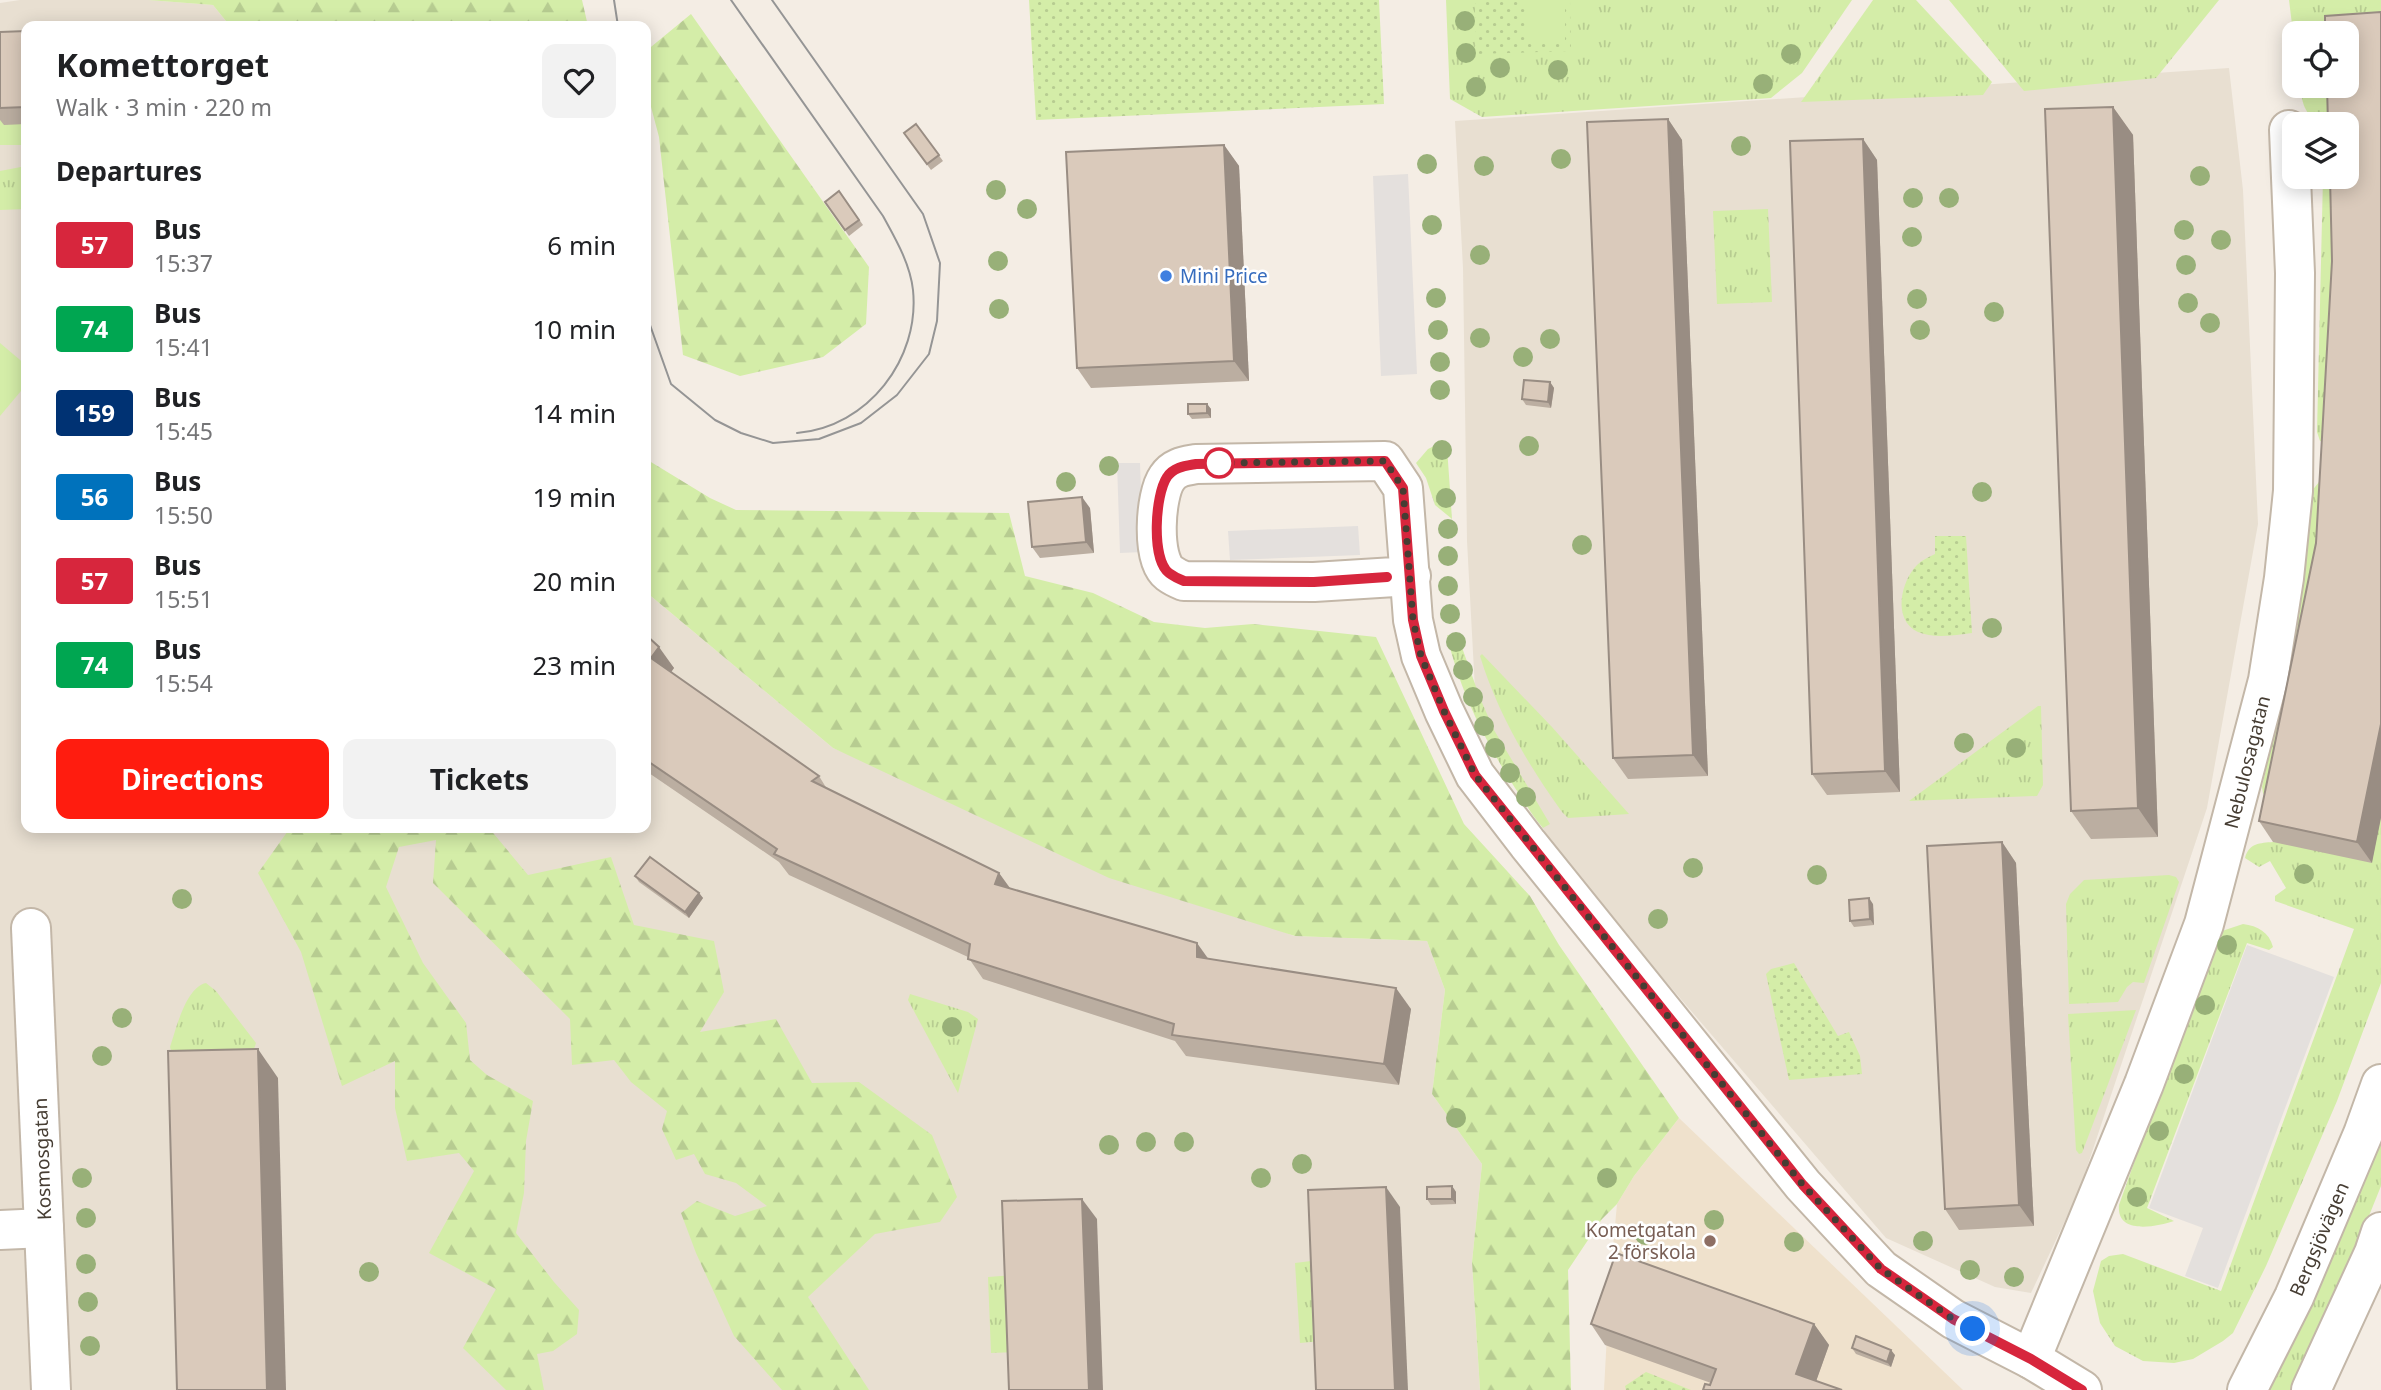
<!DOCTYPE html>
<meta charset="utf-8">
<style>
body{margin:0;font-family:"Noto Sans",sans-serif;background:#f2f2f2;color:#202124;height:100vh;display:flex;flex-direction:column;font-size:26px;white-space:nowrap}
*{box-sizing:border-box;margin:0}
p{font-size:23px;color:#757577}
.icon{flex:none;width:38px;height:38px;fill:none;stroke:currentColor;stroke-width:2;stroke-linecap:round;stroke-linejoin:round}
.map{position:relative;flex:1;overflow:hidden}
.side{position:absolute;left:21px;top:21px;width:630px;height:812px;display:flex;flex-direction:column;background:#fff;border-radius:14px;box-shadow:0 4px 18px #0003}
.side>*{flex:none}
.badge{padding:0 14px;border-radius:5px;font-size:24px;line-height:46px}
.tools{position:absolute;left:2282px;top:21px;display:grid;gap:14px}
.tools a{display:grid;place-items:center;width:77px;height:77px;border-radius:14px;background:#fff;box-shadow:0 4px 18px #0003;font-size:35px}
.you{position:absolute;width:35px;height:35px;margin:-18px;border:5px solid #fff;border-radius:50%;background:#1a73e8;box-shadow:0 0 0 10px #1a73e833}
.map>.badge{position:absolute;translate:-50% -50%;box-shadow:0 0 0 4px #fff}
h2{padding:0 35px;font-size:26px;line-height:63px}
.round{display:grid;place-items:center;flex:none;width:74px;height:74px;border-radius:14px;background:#f2f2f2}
.summary{display:flex;align-items:center;justify-content:space-between;height:119px;padding:0 35px}
h1{font-size:33px;font-weight:700;line-height:52px}
.button{display:flex;gap:14px;margin-top:auto;padding:14px 35px}
.button a{flex:1;height:80px;border-radius:14px;background:#ff1c0f;color:#fff;font-size:28px;font-weight:700;line-height:80px;text-align:center}
.button a+a{background:#f2f2f2;color:#202124}
ul{padding:0;list-style:none}
li{display:flex;align-items:center;gap:21px;height:84px;padding:0 35px}
li div{flex:1}
li b{display:block;font-size:26px}
li em{font-style:normal}
li .badge{min-width:77px;font-weight:700;text-align:center}
.map>svg:first-child{display:block}
.residential{fill:#e8dfd1}
.education{fill:#efe1cc}
.grass{fill:url(#grass-tufts)}
.forest{fill:url(#forest-firs)}
.park{fill:url(#park-dots)}
.pitch{fill:#d4eda8}
.parking{fill:#e4e0dd}
.lines{fill:none;stroke-linecap:round;stroke-linejoin:round}
.minor-casing{stroke:#c3b7a8;stroke-width:42}
.minor{stroke:#fff;stroke-width:38}
.tram{stroke:#959595;stroke-width:2}
.tree{fill:#98b078}
.wall{fill:#bbaea1}
.shaded-wall{fill:#998d83}
.building{fill:#dacabb;stroke:#998d83;stroke-width:2}
.line-casing{stroke:#fff;stroke-width:16}
.line{stroke:#d7263d;stroke-width:10}
.walk{stroke:#463d33;stroke-width:7;stroke-dasharray:0 12.6}
.shop-dot{fill:#3f7fe0;stroke:#fff;stroke-width:2.5}
.stop-dot{fill:#fff;stroke:#d7263d;stroke-width:3.5}
.education-dot{fill:#8d6e63;stroke:#fff;stroke-width:2.5}
.labels{text-anchor:middle;dominant-baseline:central;stroke-width:5;stroke-linejoin:round;paint-order:stroke}
.shop-label{font-size:19px;fill:#366cbe;stroke:#fff;text-anchor:start}
.street-label{font-size:19px;fill:#463d33;stroke:#fff}
.education-label{font-size:19px;fill:#785e54;stroke:#fff;text-anchor:end}
</style>
<div class="map">
<svg width="2381" height="1390" viewBox="0 0 2381 1390">
<defs>
<pattern id="grass-tufts" width="24" height="20" patternUnits="userSpaceOnUse" patternTransform="scale(1.75)"><rect width="24" height="20" fill="#d4eda8"/><path d="M3 7l-1-3M5 7V3M7 7l1-3M15 17l-1-3M17 17v-4M19 17l1-3" fill="none" stroke="#b7cc91"/></pattern>
<pattern id="forest-firs" width="22" height="20" patternUnits="userSpaceOnUse" patternTransform="scale(1.75)"><rect width="22" height="20" fill="#d4eda8"/><path d="M5 1l3.5 6h-7zM16 11l3.5 6h-7z" fill="#b7cc91"/></pattern>
<pattern id="park-dots" width="8" height="8" patternUnits="userSpaceOnUse" patternTransform="scale(1.75)"><rect width="8" height="8" fill="#d4eda8"/><path d="M2 2h.1M6 6h.1" fill="none" stroke="#b7cc91" stroke-width="1.8" stroke-linecap="round"/></pattern>
</defs>
<rect width="100%" height="100%" fill="#f4ede4"/>
<g class="residential">
<polygon points="20,0 148,0 213,5 230,26 26,26 26,828 646,828 646,592 833,748 1294,936 1427,941 1445,990 1432,1094 1482,1164 1472,1262 1480,1390 0,1390 0,3"/>
<polygon points="2229,68 2243,190 2258,524 2207,808 2079,1191 2031,1293 1995,1287 1886,1238 1559,857 1476,708 1467,541 1463,268 1455,121"/>
</g>
<polygon class="education" points="1679,1118 1963,1390 1604,1390 1610,1279 1617,1204 1634,1176"/>
<g class="grass">
<polygon points="1446,0 1852,0 1802,73 1771,98 1482,117 1450,99"/>
<polygon points="1873,0 1916,0 1992,82 1983,95 1801,102"/>
<polygon points="1949,0 2219,0 2156,78 2024,91"/>
<polygon points="2289,0 2381,0 2381,34 2294,33 2294,41"/>
<path d="M 2300,86 L 2341,86 L 2342,117 C 2310,121 2304,118 2300,86 Z"/>
<polygon points="0,95 26,124 26,145 0,145"/>
<polygon points="26,166 26,209 0,210 0,171"/>
<polygon points="2323,177 2344,177 2326,443 2320,441 2317,432"/>
<polygon points="1768,209 1772,302 1717,304 1713,211"/>
<polygon points="1442,442 1447,447 1452,519 1435,505 1426,478 1416,463 1428,449"/>
<polygon points="2319,482 2335,482 2267,799 2263,793 2262,787 2285,682 2311,492"/>
<path d="M 1447,635 L 1459,639 L 1480,698 L 1494,730 L 1550,824 L 1543,828 C 1532,816 1524,801 1515,788 C 1485,741 1459,690 1447,635 Z"/>
<path d="M 1482,654 L 1552,727 L 1629,814 L 1568,818 L 1562,812 C 1528,765 1497,712 1480,656 Z"/>
<polygon points="2038,706 2041,706 2043,785 2037,796 1909,801"/>
<path d="M 2381,818 L 2381,983 L 2337,1101 L 2266,1266 L 2233,1333 L 2223,1341 L 2193,1359 L 2174,1363 L 2143,1361 L 2115,1346 L 2100,1323 L 2093,1291 L 2101,1261 L 2109,1256 L 2123,1254 L 2221,1291 L 2354,929 L 2275,901 L 2275,896 L 2286,888 L 2270,861 L 2259,867 L 2245,858 C 2249,843 2260,843 2273,842 Z"/>
<polygon points="2169,875 2176,877 2179,882 2144,983 2133,982 2127,987 2118,1002 2069,1004 2066,904 2070,894 2084,880"/>
<path d="M 2243,924 C 2258,926 2269,932 2273,947 L 2269,950 L 2247,943 L 2147,1208 L 2174,1221 C 2156,1227 2116,1235 2119,1205 L 2211,947 L 2222,931 Z"/>
<path d="M 206,983 L 216,991 L 256,1043 L 253,1052 L 172,1053 L 170,1047 C 176,1029 186,987 206,983 Z"/>
<polygon points="910,994 968,1012 978,1019 958,1093 908,1000"/>
<polygon points="2136,1010 2082,1153 2079,1154 2076,1150 2068,1014"/>
<polygon points="2381,1127 2381,1186 2354,1253 2290,1390 2264,1390"/>
<polygon points="1319,1260 1323,1341 1300,1343 1295,1263"/>
<polygon points="1014,1275 1017,1352 991,1353 988,1277"/>
</g>
<g class="forest">
<polygon points="148,0 582,0 588,26 230,26 213,5"/>
<polygon points="691,14 869,267 866,324 823,357 740,376 683,355 659,137 646,88 646,51"/>
<polygon points="646,459 710,498 736,510 1009,513 1025,576 1093,593 1154,622 1205,628 1253,624 1376,637 1464,824 1530,896 1559,945 1679,1118 1634,1176 1617,1204 1602,1219 1568,1270 1571,1390 1480,1390 1472,1262 1482,1164 1432,1094 1445,990 1427,941 1295,936 1109,878 833,748 646,592"/>
<polygon points="290,828 489,828 528,875 611,857 634,925 714,941 724,992 700,1032 776,1019 812,1083 859,1082 932,1135 957,1197 940,1222 875,1234 808,1297 869,1390 782,1390 734,1336 696,1253 681,1213 697,1201 735,1216 767,1206 736,1183 705,1174 694,1154 676,1160 662,1129 667,1111 631,1082 614,1060 572,1065 570,1019 433,883 436,840 399,847 386,887 423,963 466,1023 470,1060 487,1075 533,1101 526,1141 524,1193 516,1233 554,1282 579,1310 577,1334 553,1351 537,1354 544,1390 506,1390 463,1348 496,1289 429,1253 474,1171 459,1153 407,1161 395,1108 395,1061 342,1086 301,952 258,873"/>
</g>
<g class="park">
<polygon points="1029,0 1379,0 1384,104 1036,120"/>
<polygon points="1475,0 1570,0 1571,51 1475,54"/>
<path d="M 1935,536 L 1966,536 L 1972,633 C 1955,635 1934,639 1918,632 C 1892,620 1901,581 1917,565 C 1922,560 1929,557 1935,554 Z"/>
<polygon points="1794,963 1838,1036 1849,1032 1860,1056 1862,1074 1789,1080 1766,974 1771,969"/>
<polygon points="1646,1372 1691,1390 1626,1390 1625,1386"/>
</g>
<g class="pitch">
<rect x="1526" y="0" width="39" height="40"/>
<polygon points="0,343 26,365 26,385 0,416"/>
</g>
<g class="parking">
<polygon points="1408,174 1417,374 1381,376 1373,176"/>
<polygon points="1117,463 1140,463 1143,552 1120,553"/>
<polygon points="1358,526 1360,555 1230,560 1228,531"/>
<polygon points="2247,945 2334,977 2218,1288 2185,1276 2203,1228 2149,1208"/>
</g>
<g class="lines">
<g class="minor-casing">
<g id="minor">
<path d="M 1411,576 L 1314,582 L 1184,581 C 1179,579 1173,576 1169,573 C 1151,559 1155,495 1167,478 C 1174,467 1185,466 1196,464 L 1385,461 L 1403,488 L 1413,620 L 1421,656 L 1444,711 L 1475,775 L 1528,844 L 1803,1185 L 1881,1269 L 1953,1319 L 2031,1359 L 2082,1390"/>
<polyline points="31,928 51,1390"/>
<polyline points="0,1230 44,1228"/>
<polyline points="2031,1359 2144,1084 2204,924 2268,680 2284,578 2293,491 2295,273 2289,130"/>
<polyline points="2247,1390 2294,1297 2363,1134 2381,1084"/>
<polyline points="2311,1390 2374,1253 2381,1232"/>
</g>
</g>
<use href="#minor" class="minor"/>
<g class="tram">
<polyline points="614,0 618,26"/>
<path d="M 731,0 L 883,216 C 895,238 910,263 913,290 C 920,359 868,427 797,433"/>
<polyline points="646,285 650,325 671,384 715,420 741,433 773,443 819,439 861,423 897,395 929,354 937,321 940,263 923,214 772,0"/>
</g>
</g>
<g class="tree">
<circle cx="1465" cy="21" r="10"/>
<circle cx="1466" cy="53" r="10"/>
<circle cx="1791" cy="54" r="10"/>
<circle cx="1500" cy="68" r="10"/>
<circle cx="1558" cy="70" r="10"/>
<circle cx="1763" cy="84" r="10"/>
<circle cx="1476" cy="87" r="10"/>
<circle cx="1741" cy="146" r="10"/>
<circle cx="1561" cy="159" r="10"/>
<circle cx="1427" cy="164" r="10"/>
<circle cx="1484" cy="166" r="10"/>
<circle cx="2200" cy="176" r="10"/>
<circle cx="996" cy="190" r="10"/>
<circle cx="1913" cy="198" r="10"/>
<circle cx="1949" cy="198" r="10"/>
<circle cx="1027" cy="209" r="10"/>
<circle cx="1432" cy="225" r="10"/>
<circle cx="2184" cy="230" r="10"/>
<circle cx="1912" cy="237" r="10"/>
<circle cx="2221" cy="240" r="10"/>
<circle cx="1480" cy="255" r="10"/>
<circle cx="998" cy="261" r="10"/>
<circle cx="2186" cy="265" r="10"/>
<circle cx="1436" cy="298" r="10"/>
<circle cx="1917" cy="299" r="10"/>
<circle cx="2188" cy="303" r="10"/>
<circle cx="999" cy="309" r="10"/>
<circle cx="1994" cy="312" r="10"/>
<circle cx="2210" cy="323" r="10"/>
<circle cx="1438" cy="330" r="10"/>
<circle cx="1920" cy="330" r="10"/>
<circle cx="1480" cy="338" r="10"/>
<circle cx="1550" cy="339" r="10"/>
<circle cx="1523" cy="357" r="10"/>
<circle cx="1440" cy="362" r="10"/>
<circle cx="1440" cy="390" r="10"/>
<circle cx="1529" cy="446" r="10"/>
<circle cx="1442" cy="450" r="10"/>
<circle cx="1109" cy="466" r="10"/>
<circle cx="1066" cy="482" r="10"/>
<circle cx="1982" cy="492" r="10"/>
<circle cx="1446" cy="498" r="10"/>
<circle cx="1448" cy="529" r="10"/>
<circle cx="1582" cy="545" r="10"/>
<circle cx="1448" cy="556" r="10"/>
<circle cx="1448" cy="586" r="10"/>
<circle cx="1450" cy="614" r="10"/>
<circle cx="1992" cy="628" r="10"/>
<circle cx="1456" cy="642" r="10"/>
<circle cx="1463" cy="670" r="10"/>
<circle cx="1473" cy="697" r="10"/>
<circle cx="1484" cy="726" r="10"/>
<circle cx="1964" cy="743" r="10"/>
<circle cx="1495" cy="748" r="10"/>
<circle cx="2016" cy="748" r="10"/>
<circle cx="1510" cy="773" r="10"/>
<circle cx="1526" cy="797" r="10"/>
<circle cx="1693" cy="868" r="10"/>
<circle cx="2304" cy="874" r="10"/>
<circle cx="1817" cy="875" r="10"/>
<circle cx="182" cy="899" r="10"/>
<circle cx="1658" cy="919" r="10"/>
<circle cx="2227" cy="945" r="10"/>
<circle cx="2205" cy="1005" r="10"/>
<circle cx="122" cy="1018" r="10"/>
<circle cx="952" cy="1027" r="10"/>
<circle cx="102" cy="1056" r="10"/>
<circle cx="2184" cy="1074" r="10"/>
<circle cx="1456" cy="1118" r="10"/>
<circle cx="2159" cy="1131" r="10"/>
<circle cx="1146" cy="1142" r="10"/>
<circle cx="1184" cy="1142" r="10"/>
<circle cx="1109" cy="1145" r="10"/>
<circle cx="1302" cy="1164" r="10"/>
<circle cx="82" cy="1178" r="10"/>
<circle cx="1261" cy="1178" r="10"/>
<circle cx="1607" cy="1178" r="10"/>
<circle cx="2137" cy="1197" r="10"/>
<circle cx="86" cy="1218" r="10"/>
<circle cx="1714" cy="1220" r="10"/>
<circle cx="1645" cy="1235" r="10"/>
<circle cx="1923" cy="1241" r="10"/>
<circle cx="1794" cy="1242" r="10"/>
<circle cx="86" cy="1264" r="10"/>
<circle cx="1970" cy="1270" r="10"/>
<circle cx="369" cy="1272" r="10"/>
<circle cx="2014" cy="1277" r="10"/>
<circle cx="88" cy="1302" r="10"/>
<circle cx="90" cy="1346" r="10"/>
</g>
<g class="wall">
<polygon points="26,31 26,124 4,125 0,120 0,32"/>
<polygon points="2113,107 2133,135 2158,837 2091,839 2071,811"/>
<polygon points="1668,119 1682,140 1708,776 1628,779 1613,758"/>
<polygon points="916,124 943,161 931,170 904,133"/>
<polygon points="1863,139 1877,160 1900,792 1827,795 1812,774"/>
<polygon points="1224,145 1239,166 1249,381 1091,388 1077,368"/>
<polygon points="839,191 863,225 849,236 825,202"/>
<polygon points="1550,382 1554,388 1551,408 1526,405 1522,399"/>
<polygon points="1207,404 1211,409 1211,418 1192,419 1188,414"/>
<polygon points="1090,508 1094,553 1040,558 1032,547"/>
<polygon points="2316,543 2372,863 2273,842 2259,821"/>
<polygon points="646,635 674,668 671,672 819,776 827,789 999,873 1010,888 1208,959 1411,1009 1399,1085 1186,1056 1175,1041 983,979 968,957 789,875 779,862 646,771"/>
<polygon points="2002,842 2016,863 2034,1226 1959,1230 1945,1209"/>
<polygon points="635,876 699,893 703,898 689,918 639,882"/>
<polygon points="1873,904 1874,925 1854,927 1850,921"/>
<polygon points="1452,1186 1456,1192 1456,1204 1431,1205 1427,1199"/>
<polygon points="1591,1324 1814,1324 1829,1345 1816,1381 1710,1385 1711,1383 1605,1345"/>
<polygon points="1852,1348 1895,1355 1891,1367 1856,1354"/>
</g>
<g class="shaded-wall">
<polygon points="2113,107 2133,135 2158,837 2138,808"/>
<polygon points="1668,119 1682,140 1708,776 1693,755"/>
<polygon points="1863,139 1877,160 1900,792 1885,771"/>
<polygon points="1224,145 1239,166 1249,381 1234,361"/>
<polygon points="1550,382 1554,388 1551,408 1548,402"/>
<polygon points="1207,404 1211,409 1211,418 1207,413"/>
<polygon points="1082,497 1090,508 1094,553 1086,542"/>
<polygon points="659,647 674,668 666,679 651,658"/>
<polygon points="2381,724 2381,818 2372,863 2357,842"/>
<polygon points="2002,842 2016,863 2034,1226 2019,1205"/>
<polygon points="999,873 1014,894 995,884"/>
<polygon points="699,893 703,898 689,918 685,912"/>
<polygon points="1869,898 1873,904 1874,925 1870,919"/>
<polygon points="1197,943 1212,964 1197,957"/>
<polygon points="1396,988 1411,1009 1399,1085 1384,1064"/>
<polygon points="258,1049 278,1078 286,1390 267,1390"/>
<polygon points="1452,1186 1456,1192 1456,1204 1452,1199"/>
<polygon points="1386,1187 1400,1207 1408,1390 1395,1390"/>
<polygon points="1082,1199 1097,1219 1103,1390 1089,1390"/>
<polygon points="1814,1324 1829,1345 1813,1390 1796,1374"/>
<polygon points="1891,1350 1895,1355 1891,1367 1887,1362"/>
</g>
<g class="building">
<polygon points="2381,12 2381,724 2357,842 2259,821 2316,543 2332,261 2330,177 2347,177 2347,124 2328,124 2327,86 2347,86 2347,33 2325,33 2325,16"/>
<polygon points="201,24 201,26 137,26"/>
<polygon points="26,31 26,107 0,108 0,32"/>
<polygon points="2113,107 2138,808 2071,811 2045,109"/>
<polygon points="1668,119 1693,755 1613,758 1587,122"/>
<polygon points="916,124 939,155 927,164 904,133"/>
<polygon points="1863,139 1885,771 1812,774 1790,141"/>
<polygon points="1224,145 1234,361 1077,368 1066,152"/>
<polygon points="839,191 859,220 845,230 825,202"/>
<polygon points="1524,380 1550,382 1548,402 1522,399"/>
<polygon points="1188,404 1207,404 1207,413 1188,414"/>
<polygon points="1082,497 1086,542 1032,547 1028,502"/>
<polygon points="646,635 659,647 651,658 819,776 812,781 999,873 995,884 1197,943 1197,957 1396,988 1384,1064 1172,1035 1174,1024 968,959 970,944 774,854 777,849 646,760"/>
<polygon points="2002,842 2019,1205 1945,1209 1927,846"/>
<polygon points="650,857 699,893 685,912 635,876"/>
<polygon points="1869,898 1870,919 1850,921 1849,900"/>
<polygon points="258,1049 267,1390 177,1390 168,1051"/>
<polygon points="1452,1186 1452,1199 1427,1199 1427,1187"/>
<polygon points="1386,1187 1395,1390 1316,1390 1308,1190"/>
<polygon points="1082,1199 1089,1390 1009,1390 1002,1201"/>
<polygon points="1616,1253 1814,1324 1796,1374 1842,1390 1703,1390 1705,1384 1710,1385 1716,1369 1591,1324"/>
<polygon points="1856,1336 1891,1350 1887,1362 1852,1348"/>
</g>
<g class="lines">
<g class="line-casing">
<path id="line" d="M 1387,577 L 1314,582 L 1184,581 C 1179,579 1173,576 1169,573 C 1151,559 1155,495 1167,477 C 1174,467 1185,466 1196,464 L 1385,461 L 1403,488 L 1413,620 L 1421,656 L 1444,711 L 1475,775 L 1803,1185 L 1881,1269 L 1953,1319 L 2031,1359 L 2082,1390"/>
</g>
<use href="#line" class="line"/>
<polyline class="walk" points="1219,463 1385,461 1403,488 1413,620 1421,656 1444,711 1475,775 1803,1185 1881,1269 1953,1319 1973,1329"/>
</g>
<circle class="shop-dot" cx="1166" cy="276" r="7"/>
<circle class="stop-dot" cx="1219" cy="463" r="14"/>
<circle class="education-dot" cx="1710" cy="1241" r="7"/>
<g class="labels">
<g class="shop-label">
<text x="1180" y="276">Mini Price</text>
</g>
<g class="street-label">
<text transform="translate(2247 762) rotate(-76)">Nebulosagatan</text>
<text transform="translate(42 1159) rotate(-92)">Kosmosgatan</text>
<text transform="translate(2319 1239) rotate(-67)">Bergsjövägen</text>
</g>
<g class="education-label">
<text x="1696" y="1230">Kometgatan<tspan x="1696" dy="22">2 förskola</tspan></text>
</g>
</g>
</svg>
<div class="tools">
<a><svg class="icon" aria-label="locate" viewBox="0 0 24 24"><circle cx="12" cy="12" r="6"/><path d="M12 2v4M12 18v4M2 12h4M18 12h4"/></svg></a>
<a><svg class="icon" aria-label="layers" viewBox="0 0 24 24"><path d="M12 4l9 5-9 5-9-5zM3 14l9 5 9-5"/></svg></a>
</div>
<div class="you" style="left:1973px;top:1329px"></div>
<section class="side">
<div class="summary"><div><h1>Komettorget</h1><p>Walk · 3 min · 220 m</p></div><a class="round"><svg class="icon" aria-label="heart" viewBox="0 0 24 24"><path d="M12 20l-8-8c-3-5 5-10 8-4 3-6 11-1 8 4z"/></svg></a></div>
<h2>Departures</h2>
<ul>
<li><span class="badge" style="background:#d7263d;color:#fff">57</span><div><b>Bus</b><p>15:37</p></div><em>6 min</em></li>
<li><span class="badge" style="background:#00a651;color:#fff">74</span><div><b>Bus</b><p>15:41</p></div><em>10 min</em></li>
<li><span class="badge" style="background:#003273;color:#fff">159</span><div><b>Bus</b><p>15:45</p></div><em>14 min</em></li>
<li><span class="badge" style="background:#0072bc;color:#fff">56</span><div><b>Bus</b><p>15:50</p></div><em>19 min</em></li>
<li><span class="badge" style="background:#d7263d;color:#fff">57</span><div><b>Bus</b><p>15:51</p></div><em>20 min</em></li>
<li><span class="badge" style="background:#00a651;color:#fff">74</span><div><b>Bus</b><p>15:54</p></div><em>23 min</em></li>
</ul>
<div class="button"><a>Directions</a><a>Tickets</a></div>
</section>
</div>
